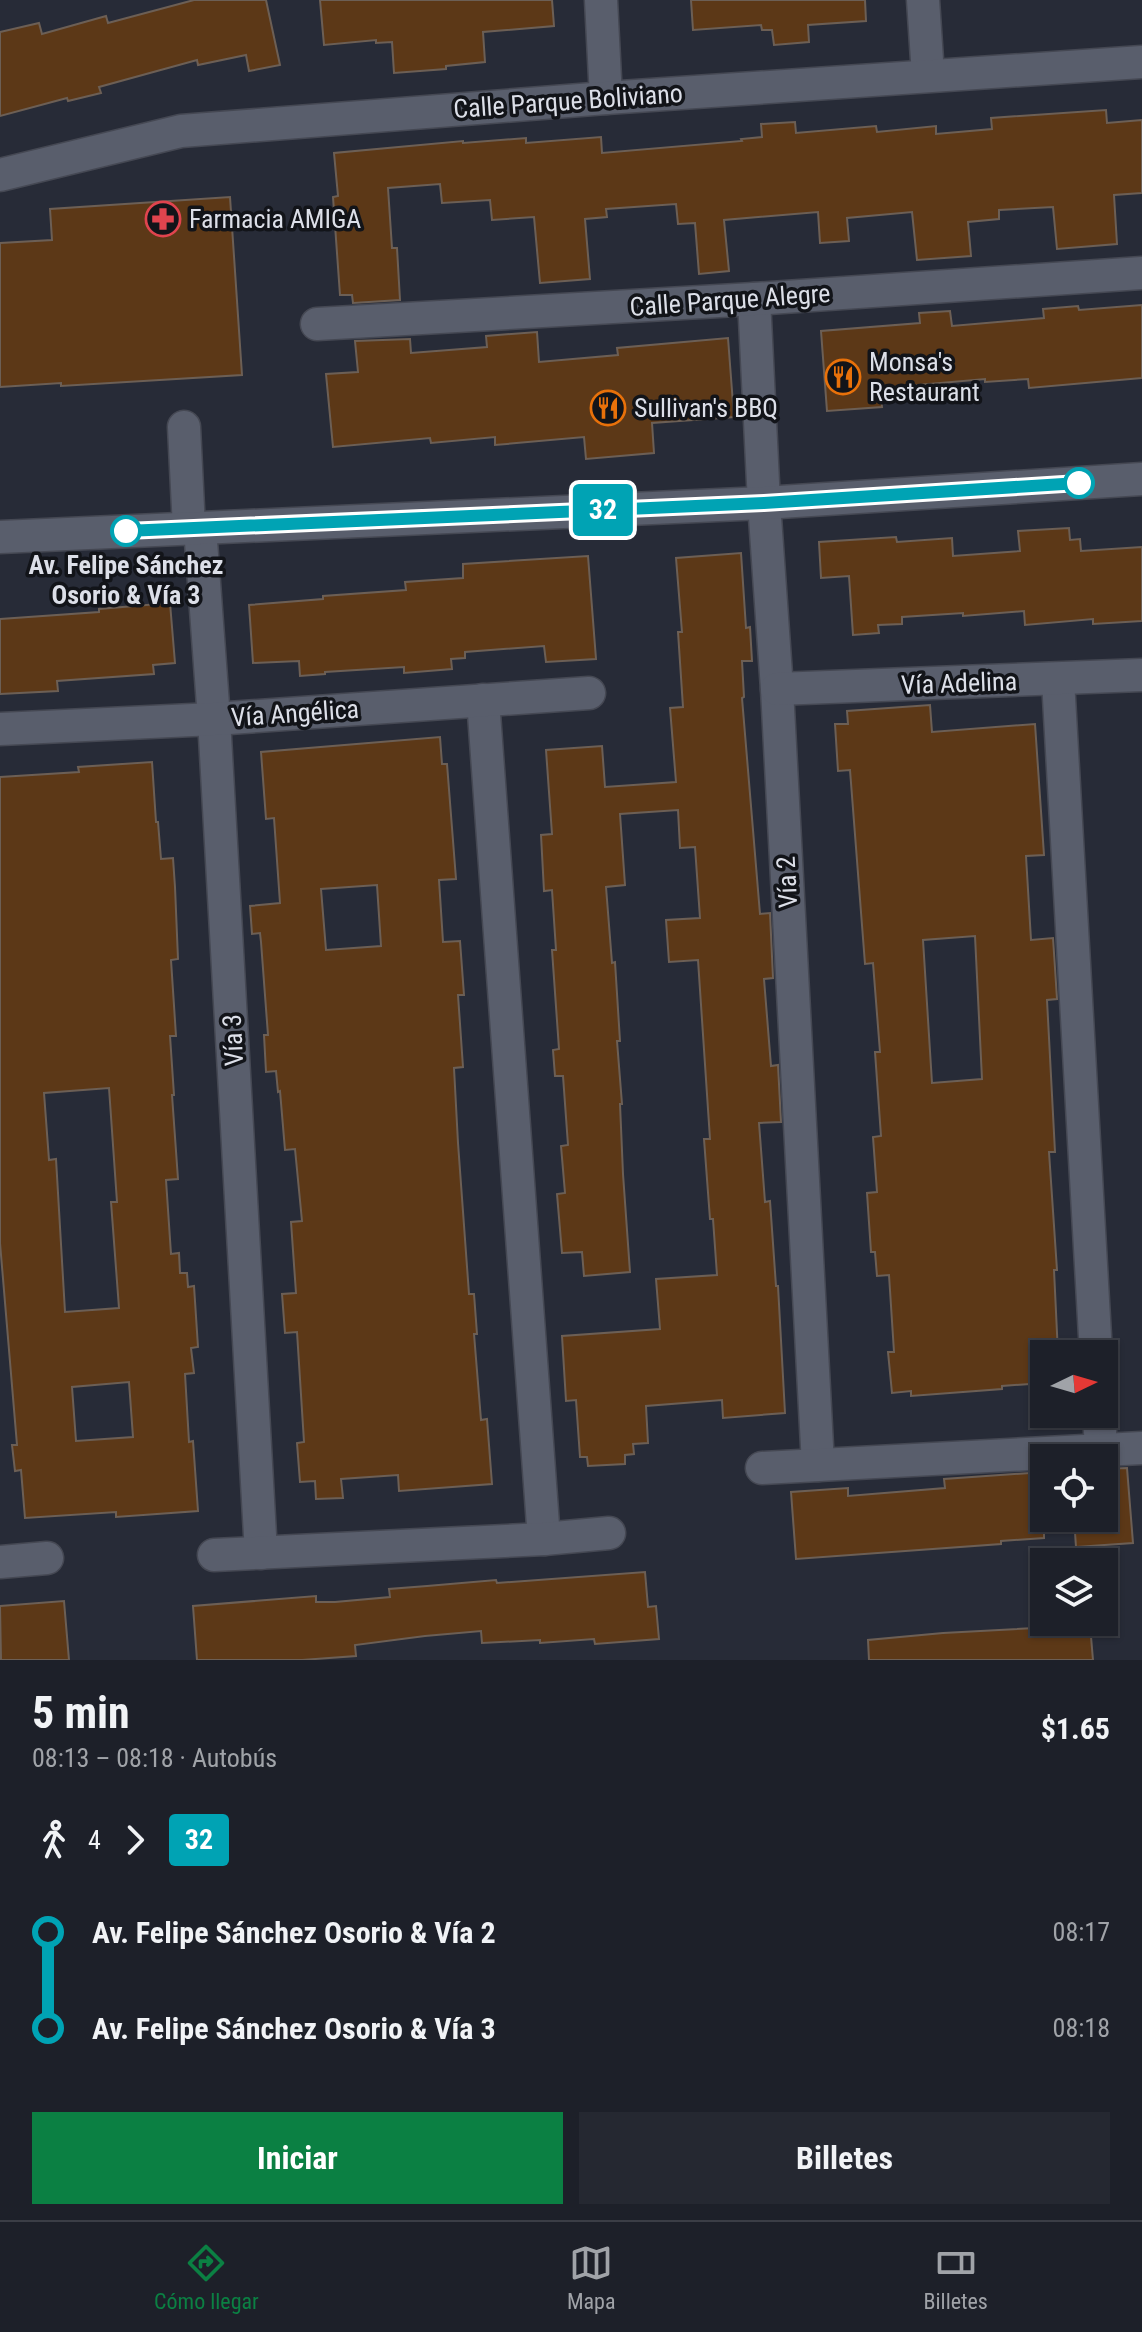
<!DOCTYPE html>
<html lang="es">
<meta charset="utf-8">
<style>
body{margin:0;font-family:"Roboto Condensed",sans-serif;background:#252831;color:#f1f3f6;height:100vh;display:flex;flex-direction:column;font-size:30px;white-space:nowrap}
*{box-sizing:border-box;margin:0}
p{font-size:26px;color:#a0a3a8}
.icon{flex:none;width:44px;height:44px;fill:none;stroke:currentColor;stroke-width:2;stroke-linecap:round;stroke-linejoin:round}
.map{position:relative;height:1660px;overflow:hidden}
.panel{display:flex;flex-direction:column;background:#1d2029;flex:1}
.panel>*{flex:none}
.badge{padding:0 16px;border-radius:6px;font-size:28px;line-height:52px}
.needle{width:52px;rotate:85deg}
.controls{position:absolute;left:1030px;top:1340px;display:grid;gap:16px}
.controls a{display:grid;place-items:center;width:88px;height:88px;border-radius:0px;background:#1d2029;box-shadow:0 2px 6px #0004,0 0 0 2px #3b3e46;font-size:40px}
.map>.badge{position:absolute;translate:-50% -50%;box-shadow:0 0 0 4px #fff}
.legs{display:flex;align-items:center;gap:12px;height:88px;padding:0 32px;font-size:26px}
.legs p{margin-inline-start:auto}
.head{display:flex;align-items:center;justify-content:space-between;height:136px;padding:0 32px}
h1{font-size:44px;font-weight:700;line-height:60px}
.action{display:flex;gap:16px;margin-top:auto;padding:16px 32px}
.action a{flex:1;height:92px;border-radius:0px;background:#0b8043;color:#fff;font-size:32px;font-weight:700;line-height:92px;text-align:center}
.action a+a{background:#252831;color:#f1f3f6}
ul{padding:0 32px;list-style:none}
li{display:flex;align-items:center;gap:28px;height:96px;font-size:30px}
li i{display:grid;place-items:center;width:12px;height:100%;margin:0 10px;background:currentColor}
li i::after{content:'';width:20px;height:20px;margin:-10px;border:6px solid;border-radius:50%;background:#1d2029}
li p{margin-inline-start:auto}
li:first-child i{background:linear-gradient(#0000 50%,currentColor 0)}
li:last-child i{background:linear-gradient(currentColor 50%,#0000 0)}
.dock{display:flex;justify-content:space-around;align-items:center;height:112px;border-top:2px solid #3b3e46;background:#1d2029;font-size:22px;color:#a0a3a8}
.dock a{display:grid;justify-items:center;gap:4px}
.dock .selected{color:#0b8043}
.map>svg:first-child{display:block}
.building{fill:#5c3817;stroke:#6c5f55;stroke-width:2;fill-rule:evenodd}
.lines{fill:none;stroke-linecap:round;stroke-linejoin:round}
.minor-casing{stroke:#454853;stroke-width:35}
.minor{stroke:#595e6c;stroke-width:32}
.line-1-casing{stroke:#fff;stroke-width:18}
.line-1{stroke:#00a3b4;stroke-width:12}
.stop-1-dot{fill:#fff;stroke:#00a3b4;stroke-width:4}
.labels{text-anchor:middle;dominant-baseline:central;stroke-width:7;stroke-linejoin:round;paint-order:stroke}
.street-label{font-size:26px;fill:#dcdfe8;stroke:#121419}
.poi-label{font-size:26px;fill:#dcdfe8;stroke:#121419;text-anchor:start}
.stop-label{font-size:26px;font-weight:bold;fill:#dcdfe8;stroke:#121419}
</style>
<div class="map">
<svg width="1142" height="1660" viewBox="0 0 1142 1660">
<rect width="100%" height="100%" fill="#272b37"/>
<g class="building">
<polygon points="194,0 266,0 280,65 249,71 246,55 198,65 197,60 99,87 101,93 68,101 67,98 0,116 0,32 39,23 42,34 106,16 108,23"/>
<polygon points="320,0 552,0 554,26 483,32 485,62 446,66 446,69 394,73 392,42 376,43 376,40 324,45"/>
<polygon points="691,0 865,0 866,21 808,25 809,42 774,45 772,30 762,30 761,25 693,30"/>
<polygon points="1106,110 1107,123 1142,120 1142,193 1114,195 1117,244 1057,249 1053,207 999,210 999,219 968,222 971,256 917,260 912,212 847,218 849,241 820,243 818,212 724,220 729,271 699,274 695,223 678,224 676,204 606,209 607,217 585,219 590,279 540,283 534,217 492,220 490,200 442,203 440,184 388,188 392,248 397,248 400,300 353,303 352,295 340,295 333,197 338,196 334,153 463,141 463,143 526,138 526,143 601,137 602,153 742,141 741,139 762,137 761,124 795,122 796,133 876,126 877,132 936,126 936,134 992,129 991,118"/>
<polygon points="230,197 242,375 61,386 61,383 0,387 0,243 52,240 50,209"/>
<polygon points="1142,305 1142,378 1029,388 1028,379 985,382 985,379 906,386 880,389 882,407 827,411 821,331 920,323 919,313 950,311 952,326 1044,318 1043,309 1078,306 1079,310"/>
<polygon points="537,332 539,362 618,355 617,348 728,338 734,417 652,423 654,453 586,459 584,437 495,445 495,437 431,443 430,438 333,447 326,374 358,372 355,341 410,339 411,353 487,347 486,336"/>
<polygon points="1069,528 1070,540 1080,539 1081,551 1142,547 1142,621 1093,624 1093,619 1025,625 1024,611 963,616 963,613 902,617 902,624 878,625 879,633 853,635 849,576 821,578 819,542 896,537 897,542 952,538 953,556 1020,551 1018,531"/>
<polygon points="741,553 746,628 750,627 752,661 742,661 744,697 742,698 760,914 770,913 773,978 764,979 771,1066 778,1065 781,1122 759,1123 765,1202 770,1201 776,1286 778,1286 785,1413 723,1418 722,1400 646,1406 648,1443 633,1444 634,1454 625,1455 625,1464 588,1466 587,1457 580,1457 576,1400 566,1401 562,1336 660,1329 656,1279 717,1275 713,1219 710,1219 704,1139 710,1139 698,960 669,962 666,920 700,918 695,847 680,848 678,810 620,814 625,885 606,887 612,963 615,962 620,1041 617,1041 622,1104 620,1104 623,1174 630,1272 584,1276 582,1252 562,1253 557,1194 565,1193 561,1146 568,1145 563,1076 555,1076 553,1050 559,1049 552,950 556,950 552,890 544,891 541,835 552,834 546,750 602,746 605,787 676,782 670,708 683,707 678,632 682,632 676,558"/>
<polygon points="588,556 596,659 546,662 544,646 465,652 465,658 451,659 452,669 404,673 404,667 325,672 325,674 300,676 299,661 253,663 249,605 323,599 323,596 406,590 405,582 463,578 463,564"/>
<polygon points="170,603 175,663 153,665 154,674 57,681 58,691 0,694 0,619 99,612 99,609"/>
<path d="M 930,705 L 932,732 L 1035,724 L 1044,855 L 1026,856 L 1031,940 L 1053,938 L 1055,968 L 1057,999 L 1047,1000 L 1055,1152 L 1049,1152 L 1057,1270 L 1054,1270 L 1058,1354 L 1044,1354 L 1044,1383 L 1002,1386 L 1002,1389 L 911,1396 L 911,1391 L 892,1393 L 888,1352 L 894,1352 L 889,1275 L 877,1276 L 875,1252 L 871,1252 L 867,1193 L 877,1192 L 873,1137 L 881,1136 L 875,1052 L 880,1052 L 873,963 L 865,964 L 850,770 L 838,771 L 835,724 L 848,724 L 847,711 ZM 975,936 L 982,1079 L 932,1083 L 923,940 Z"/>
<path d="M 440,737 L 442,764 L 447,764 L 456,879 L 439,880 L 443,942 L 460,941 L 464,995 L 458,995 L 463,1067 L 454,1068 L 458,1143 L 469,1294 L 474,1294 L 477,1334 L 474,1334 L 481,1420 L 487,1419 L 492,1484 L 399,1491 L 398,1475 L 341,1479 L 343,1498 L 316,1499 L 315,1481 L 300,1482 L 297,1443 L 304,1442 L 297,1332 L 285,1333 L 282,1294 L 296,1293 L 291,1222 L 302,1221 L 295,1149 L 285,1150 L 280,1091 L 278,1092 L 276,1071 L 266,1072 L 264,1035 L 268,1035 L 261,942 L 260,933 L 252,934 L 250,906 L 280,903 L 274,818 L 266,819 L 261,752 ZM 377,885 L 381,946 L 326,950 L 321,889 Z"/>
<path d="M 152,762 L 156,822 L 158,822 L 161,859 L 173,858 L 175,887 L 178,959 L 171,960 L 176,1036 L 170,1036 L 174,1095 L 172,1095 L 178,1179 L 166,1180 L 171,1254 L 179,1253 L 180,1273 L 187,1273 L 188,1287 L 194,1286 L 198,1347 L 191,1348 L 194,1373 L 185,1374 L 189,1442 L 193,1441 L 198,1511 L 116,1517 L 116,1512 L 25,1518 L 21,1470 L 15,1471 L 12,1445 L 17,1445 L 0,1243 L 0,777 L 79,772 L 78,767 ZM 109,1088 L 117,1202 L 111,1202 L 119,1308 L 65,1312 L 56,1159 L 49,1160 L 44,1093 ZM 129,1382 L 133,1437 L 76,1441 L 72,1387 Z"/>
<polygon points="1127,1468 1133,1543 1076,1547 1074,1518 1104,1518 1104,1469"/>
<polygon points="1044,1472 1044,1538 1001,1541 1001,1544 796,1559 791,1492 848,1488 848,1496 945,1488 944,1479"/>
<polygon points="645,1572 648,1607 656,1606 659,1639 595,1644 594,1639 540,1643 540,1640 482,1643 481,1631 425,1636 355,1645 356,1656 302,1660 197,1660 193,1606 316,1596 316,1602 335,1602 390,1597 389,1589 427,1586 496,1580 497,1583"/>
<polygon points="64,1601 69,1660 1,1660 0,1606"/>
<polygon points="1090,1625 1093,1660 869,1660 868,1640 943,1633"/>
</g>
<g class="lines">
<g class="minor-casing">
<g id="minor">
<polyline points="601,0 606,98"/>
<polyline points="923,0 928,75"/>
<polyline points="0,175 181,131 606,98 1142,62"/>
<polyline points="754,299 764,503 777,689 818,1465"/>
<polyline points="317,324 754,299 1142,273"/>
<polyline points="184,427 189,528"/>
<polyline points="200,528 214,719 261,1553"/>
<polyline points="0,537 764,503 1142,479"/>
<polyline points="1058,680 1096,1354"/>
<polyline points="777,689 1142,675"/>
<polyline points="483,700 544,1539"/>
<polyline points="0,729 214,719 589,693"/>
<polyline points="1099,1414 1101,1449"/>
<polyline points="762,1468 1142,1448"/>
<polyline points="214,1555 544,1539 609,1533"/>
<polyline points="0,1562 47,1558"/>
</g>
</g>
<use href="#minor" class="minor"/>
</g>
<g class="lines">
<g class="line-1-casing">
<polyline id="line-1" points="126,531 764,503 1079,483"/>
</g>
<use href="#line-1" class="line-1"/>
</g>
<defs>
<g id="pharmacy-ring" transform="scale(1.8)"><circle r="9.5" fill="#121419" stroke="#e0444e" stroke-width="1.5"/><path d="M-2-6h4v4h4v4h-4v4h-4v-4h-4v-4h4Z" fill="#e0444e"/></g>
<g id="restaurant-ring" transform="scale(1.8)"><circle r="9.5" fill="#121419" stroke="#e8710a" stroke-width="1.5"/><path d="M-5-6h1v4h1v-4h1v4h1v-4h1v5L-1.5 .5V6h-2V.5L-5-1ZM5-6V6H3V1.5H1.5Q1.5-4 5-6Z" fill="#e8710a"/></g>
</defs>
<g fill-rule="evenodd">
<use href="#pharmacy-ring" x="163" y="219"/>
<use href="#restaurant-ring" x="843" y="377"/>
<use href="#restaurant-ring" x="608" y="408"/>
</g>
<g class="stop-1-dot">
<circle cx="1079" cy="483" r="14"/>
<circle cx="126" cy="531" r="14"/>
</g>
<g class="labels">
<g class="street-label">
<text transform="translate(568 101) rotate(-4)">Calle Parque Boliviano</text>
<text transform="translate(730 300) rotate(-4)">Calle Parque Alegre</text>
<text transform="translate(959 683) rotate(-2)">Vía Adelina</text>
<text transform="translate(295 713) rotate(-4)">Vía Angélica</text>
<text transform="translate(787 882) rotate(-93)">Vía 2</text>
<text transform="translate(233 1040) rotate(-93)">Vía 3</text>
</g>
<g class="poi-label">
<text x="189" y="219">Farmacia AMIGA</text>
<text x="869" y="362">Monsa's<tspan x="869" dy="30">Restaurant</tspan></text>
<text x="634" y="408">Sullivan's BBQ</text>
</g>
<g class="stop-label">
<text x="126" y="565">Av. Felipe Sánchez<tspan x="126" dy="30">Osorio &amp; Vía 3</tspan></text>
</g>
</g>
</svg>
<div class="controls">
<a><svg class="needle" viewBox="-14 -14 28 28"><path d="M0-13l5 13h-10z" fill="#e53935"/><path d="M0 13l5-13h-10z" fill="#a0a3a8"/></svg></a>
<a><svg class="icon" aria-label="locate" viewBox="0 0 24 24"><circle cx="12" cy="12" r="6"/><path d="M12 2v4M12 18v4M2 12h4M18 12h4"/></svg></a>
<a><svg class="icon" aria-label="layers" viewBox="0 0 24 24"><path d="M12 4l9 5-9 5-9-5zM3 14l9 5 9-5"/></svg></a>
</div>
<b class="badge" style="left:603px;top:510px;background:#00a3b4;color:#fff">32</b>
</div>
<section class="panel">
<div class="head"><div><h1>5 min</h1><p>08:13 – 08:18 · Autobús</p></div><b>$1.65</b></div>
<div class="legs"><svg class="icon" aria-label="walk" viewBox="0 0 24 24"><circle cx="13" cy="4" r="2"/><path d="M13 8l-2 6 4 7M11 14l-3 7M7 12l3-4h3l4 4"/></svg>4<svg class="icon" aria-label="forward" viewBox="0 0 24 24"><path d="M9 5l7 7-7 7"/></svg><b class="badge" style="background:#00a3b4;color:#fff">32</b></div>
<ul>
<li><i style="color:#00a3b4"></i><b>Av. Felipe Sánchez Osorio &amp; Vía 2</b><p>08:17</p></li>
<li><i style="color:#00a3b4"></i><b>Av. Felipe Sánchez Osorio &amp; Vía 3</b><p>08:18</p></li>
</ul>
<div class="action"><a>Iniciar</a><a>Billetes</a></div>
</section>
<nav class="dock">
<a class="selected"><svg class="icon" aria-label="directions" viewBox="0 0 24 24"><path d="M12 3l9 9-9 9-9-9zM9 14v-3h6M13 9l2 2-2 2"/></svg>Cómo llegar</a>
<a><svg class="icon" aria-label="map" viewBox="0 0 24 24"><path d="M3 6l6-2 6 2 6-2v14l-6 2-6-2-6 2zM9 4v14M15 6v14"/></svg>Mapa</a>
<a><svg class="icon" aria-label="tickets" viewBox="0 0 24 24"><path d="M3 7h18v10H3zM15 7v10"/></svg>Billetes</a>
</nav>
